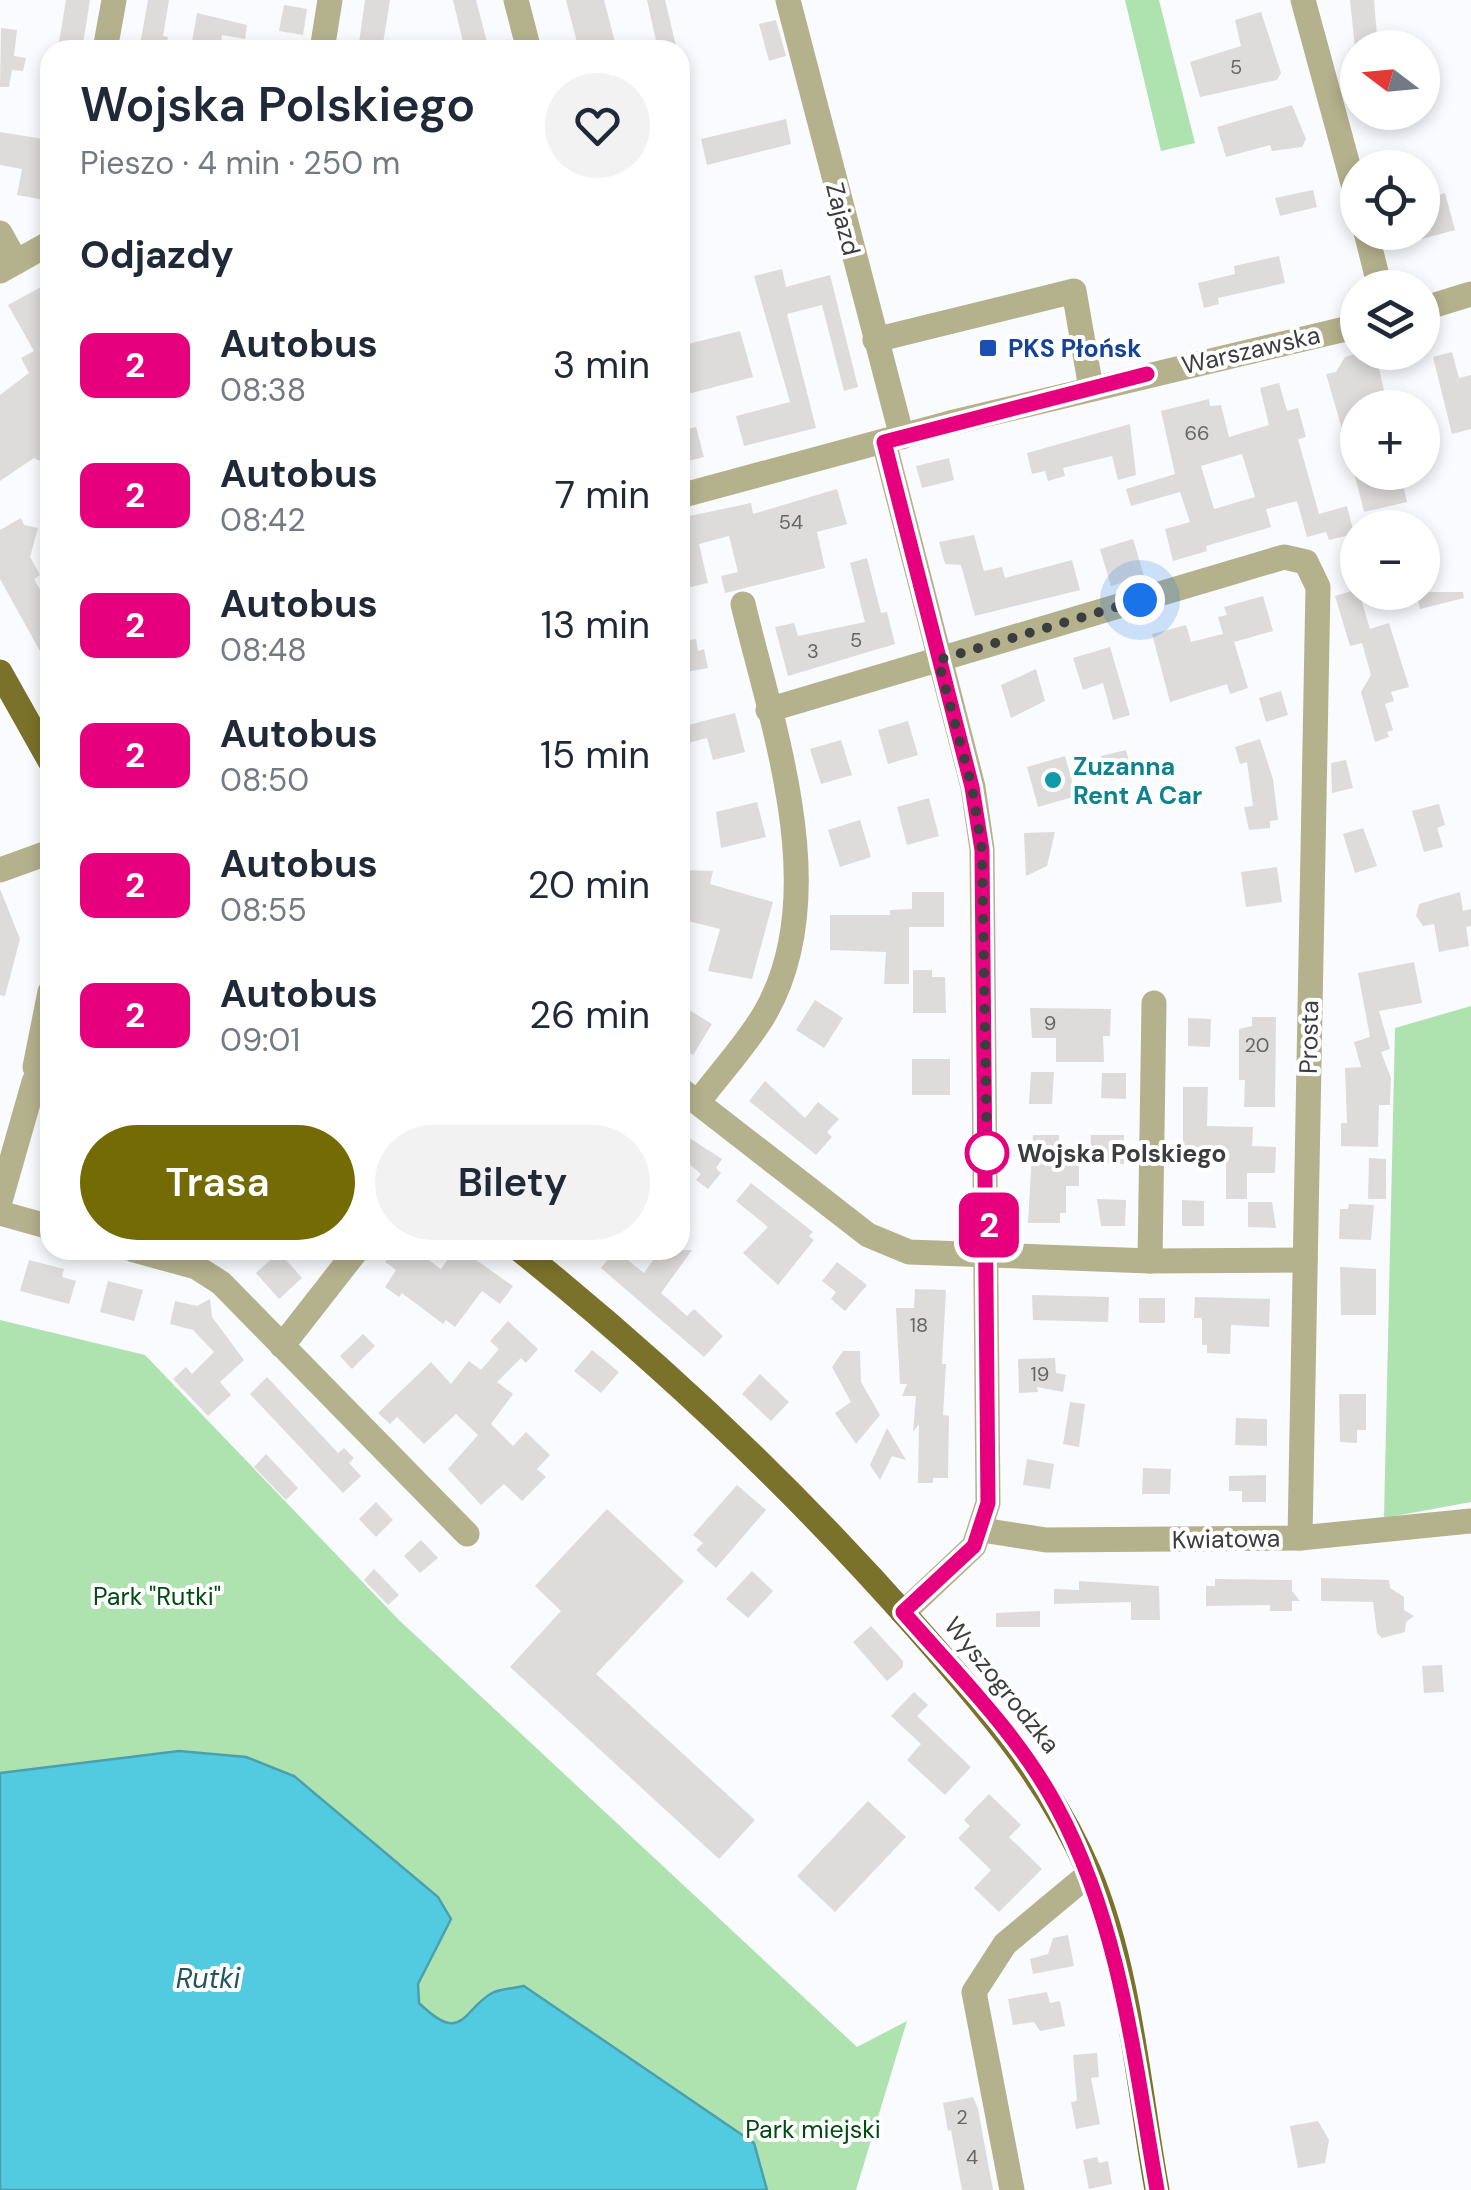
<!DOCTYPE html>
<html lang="pl">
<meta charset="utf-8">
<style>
body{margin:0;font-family:"DM Sans",sans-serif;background:#f2f2f3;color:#1f2937;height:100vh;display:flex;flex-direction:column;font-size:38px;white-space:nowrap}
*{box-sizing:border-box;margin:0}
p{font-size:32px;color:#747a83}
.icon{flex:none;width:55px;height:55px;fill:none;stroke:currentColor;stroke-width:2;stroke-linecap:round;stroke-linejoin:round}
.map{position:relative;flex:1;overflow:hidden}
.side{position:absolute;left:40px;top:40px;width:650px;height:1220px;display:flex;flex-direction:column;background:#fff;border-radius:30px;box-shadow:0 5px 15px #0003}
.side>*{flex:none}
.badge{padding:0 20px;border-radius:15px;font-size:35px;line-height:65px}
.needle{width:65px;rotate:286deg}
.fabs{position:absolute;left:1340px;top:30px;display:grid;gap:20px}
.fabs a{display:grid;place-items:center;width:100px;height:100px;border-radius:50%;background:#fff;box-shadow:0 5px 15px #0003;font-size:50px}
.you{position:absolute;width:50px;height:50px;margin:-25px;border:8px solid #fff;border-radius:50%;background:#1a73e8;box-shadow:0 0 0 15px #1a73e833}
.map>.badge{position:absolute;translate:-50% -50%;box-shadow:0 0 0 5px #fff}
h2{padding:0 40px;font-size:38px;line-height:90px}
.round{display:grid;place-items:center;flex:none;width:105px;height:105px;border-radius:52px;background:#f2f2f3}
.summary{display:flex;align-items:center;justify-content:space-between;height:170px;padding:0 40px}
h1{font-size:48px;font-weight:600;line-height:75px}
.cta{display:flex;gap:20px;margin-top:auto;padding:20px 40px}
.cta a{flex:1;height:115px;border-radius:60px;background:#756b05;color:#fff;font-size:40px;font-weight:600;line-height:115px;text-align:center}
.cta a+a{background:#f2f2f3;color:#1f2937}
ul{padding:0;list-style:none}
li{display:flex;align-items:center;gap:30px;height:130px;padding:0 40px}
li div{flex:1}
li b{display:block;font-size:38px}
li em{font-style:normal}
li .badge{min-width:110px;font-weight:700;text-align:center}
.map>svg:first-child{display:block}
.green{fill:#aee3b0}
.water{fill:#52cadf;stroke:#4ba0af;stroke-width:2.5}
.building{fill:#dedcda;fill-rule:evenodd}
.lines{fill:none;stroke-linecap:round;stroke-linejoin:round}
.minor{stroke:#b4b18d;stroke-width:25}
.major{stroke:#7a722a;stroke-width:25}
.line-casing{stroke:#fff;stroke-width:22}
.line{stroke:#e6007e;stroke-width:15}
.walk{stroke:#3c3d3e;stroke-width:10;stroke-dasharray:0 18}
.transit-dot{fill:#1a4fb4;stroke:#fff;stroke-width:4}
.culture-dot{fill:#0f9aa8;stroke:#fff;stroke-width:4}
.stop-dot{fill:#fff;stroke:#e6007e;stroke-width:5}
.labels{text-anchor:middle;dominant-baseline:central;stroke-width:8;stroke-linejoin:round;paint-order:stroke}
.number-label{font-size:20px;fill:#646565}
.street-label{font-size:25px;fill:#3c3d3e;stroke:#fff}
.transit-label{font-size:25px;font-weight:bold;fill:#164399;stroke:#fff;text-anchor:start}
.culture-label{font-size:25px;font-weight:bold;fill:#0d838f;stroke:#fff;text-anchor:start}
.stop-label{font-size:25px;font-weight:bold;fill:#3c3d3e;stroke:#fff;text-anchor:start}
.park-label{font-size:25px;fill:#004b11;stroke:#fff}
.water-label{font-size:28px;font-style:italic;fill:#22555e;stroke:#fff}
</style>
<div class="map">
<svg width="1471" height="2190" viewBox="0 0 1471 2190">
<rect width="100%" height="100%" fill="#f9fbfe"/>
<g class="green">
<polygon points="1125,0 1159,0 1195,143 1161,151"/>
<polygon points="1471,1006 1471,1502 1384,1518 1395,1028"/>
<path d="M 0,1320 L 145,1355 L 399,1620 L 857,2047 L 907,2021 L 856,2190 L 767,2190 L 754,2143 L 524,1986 C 515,1988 500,1989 492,1993 C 462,2010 463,2046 419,2003 L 418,1984 L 179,1751 L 0,1773 Z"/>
</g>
<path class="water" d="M 179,1751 L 246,1757 L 294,1776 L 438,1897 L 451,1919 L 418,1984 L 419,2003 C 463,2046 462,2010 492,1993 C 500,1989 515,1988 524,1986 L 754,2143 L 767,2190 L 0,2190 L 0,1773 Z"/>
<g class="building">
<polygon points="66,0 90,0 82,50 58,48"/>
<polygon points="148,0 169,0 163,36 168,37 165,50 139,50"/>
<polygon points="365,0 390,0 382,50 358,50"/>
<polygon points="453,0 476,0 489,50 465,50"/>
<polygon points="566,0 604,0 617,50 579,50"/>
<polygon points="647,0 665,0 677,50 658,50"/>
<polygon points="1350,0 1374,0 1378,48 1355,48"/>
<polygon points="284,5 307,9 303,35 279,31"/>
<polygon points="1261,12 1281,73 1277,80 1200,97 1190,62 1241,46 1235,20"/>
<polygon points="197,13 247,25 245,39 222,35 220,50 191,47"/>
<polygon points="776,20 786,56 769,61 759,24"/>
<polygon points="1,28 17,30 14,56 26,58 23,71 12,70 9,87 0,87"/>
<polygon points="1292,105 1306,139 1302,147 1272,151 1270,145 1226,157 1217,127"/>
<polygon points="786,119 791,144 707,165 701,139"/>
<polygon points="0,132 50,140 50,201 17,195 22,169 0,165"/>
<polygon points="1313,190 1317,207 1280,216 1275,198"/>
<polygon points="1445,193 1455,230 1422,239 1422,201"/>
<polygon points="1279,256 1285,283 1218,298 1219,304 1204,308 1198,283 1235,274 1234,266"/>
<polygon points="782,269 786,287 830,275 858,387 844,391 822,305 787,314 816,428 744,446 736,416 790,402 754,276"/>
<polygon points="50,282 50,466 34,458 0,481 0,395 29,373 21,358 34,351 8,305"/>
<polygon points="740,331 753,377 680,396 680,346"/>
<polygon points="1361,352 1376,355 1388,408 1358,408 1358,462 1352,463 1326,374 1336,372 1345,357"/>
<polygon points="1452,352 1459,378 1471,375 1471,429 1452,434 1433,357"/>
<path d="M 1279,383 L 1287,411 L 1298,408 L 1306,437 L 1298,439 L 1319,514 L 1347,506 L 1354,534 L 1329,540 L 1326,532 L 1307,537 L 1297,501 L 1266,509 L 1271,527 L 1206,546 L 1207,551 L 1173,561 L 1165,529 L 1190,522 L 1180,492 L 1131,506 L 1126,489 L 1175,474 L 1161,411 L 1209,399 L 1210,406 L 1221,405 L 1229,437 L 1269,425 L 1260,388 ZM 1242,454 L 1255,497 L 1214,509 L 1201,466 Z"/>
<polygon points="1130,424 1136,475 1118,480 1112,456 1063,468 1065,476 1048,481 1045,471 1032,474 1027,453"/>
<polygon points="696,427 704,457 680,463 680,431"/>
<polygon points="949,458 954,480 922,488 916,466"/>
<polygon points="1354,472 1400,472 1407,502 1364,512"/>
<polygon points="837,489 847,524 817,532 825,568 725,593 721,576 738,572 729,536 699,544 708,583 682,589 680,518 751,503 753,514"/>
<polygon points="21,518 24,525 38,528 30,557 40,575 34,579 50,607 50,669 0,579 0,530"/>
<polygon points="974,535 984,571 1002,567 1005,578 1072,560 1080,590 975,616 961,565 945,564 939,542"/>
<polygon points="1133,539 1144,576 1111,586 1100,549"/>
<polygon points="867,558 881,613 887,612 895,644 788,676 775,627 794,623 798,636 865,622 850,563"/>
<polygon points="1358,589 1370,629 1389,623 1409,687 1391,692 1394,701 1385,704 1393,730 1387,732 1389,737 1375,742 1361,692 1371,675 1362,643 1350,646 1335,596"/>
<polygon points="1416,592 1463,592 1464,598 1420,609"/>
<polygon points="1263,596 1273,631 1234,642 1248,688 1230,694 1227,684 1170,702 1152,634 1186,625 1191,642 1223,634 1218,617 1227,615 1224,607"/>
<polygon points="696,639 698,651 704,649 708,668 680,673 680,642"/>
<polygon points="1110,647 1130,715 1113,720 1103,683 1083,690 1073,658"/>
<polygon points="1036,669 1045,701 1011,718 1001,685"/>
<polygon points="1281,691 1288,715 1266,722 1259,698"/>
<polygon points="735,713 745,752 713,760 707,738 680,745 680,727"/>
<polygon points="908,721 918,755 888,764 878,730"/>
<polygon points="1260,739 1273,779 1278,820 1270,821 1270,828 1249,830 1244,807 1253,806 1247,762 1240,764 1235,747"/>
<polygon points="841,740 852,775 821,784 810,749"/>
<polygon points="1126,750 1133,775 1111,780 1101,756"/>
<polygon points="1065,756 1075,792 1073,797 1038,807 1027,767"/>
<polygon points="1346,760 1353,788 1332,793 1331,763"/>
<polygon points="929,798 939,836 907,845 897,807"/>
<polygon points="757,802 766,837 721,848 716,812"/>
<polygon points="1439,804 1445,825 1437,828 1443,847 1424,852 1412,811"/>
<polygon points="860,820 871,857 840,867 828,830"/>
<polygon points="1363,828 1377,866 1355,873 1343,834"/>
<polygon points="1055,832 1047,866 1026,876 1024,833"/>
<polygon points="1277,867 1282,902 1246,907 1241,872"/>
<polygon points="680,870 713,871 710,884 773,902 752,979 708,971 720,929 680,919"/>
<polygon points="0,889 20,939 5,996 0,995"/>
<polygon points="912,892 944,892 944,927 909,927 909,984 884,984 886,952 830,950 830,915 890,915 890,910 912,909"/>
<polygon points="1460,892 1463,911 1471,909 1471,926 1466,927 1469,946 1439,952 1434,924 1423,926 1416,916 1419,904"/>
<polygon points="1414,962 1422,1003 1379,1011 1390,1049 1381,1052 1391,1078 1390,1105 1379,1105 1378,1147 1341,1146 1341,1123 1347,1123 1345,1068 1361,1067 1354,1042 1370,1037 1358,973"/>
<polygon points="913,970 932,970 932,977 945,977 946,1013 913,1013"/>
<polygon points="815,1000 843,1018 824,1048 796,1030"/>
<polygon points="1030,1008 1111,1009 1110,1036 1103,1036 1104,1062 1056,1062 1056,1038 1032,1038"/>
<polygon points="689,1010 712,1024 693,1055 680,1047 680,1026"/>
<polygon points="1252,1017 1276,1017 1275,1107 1244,1107 1245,1080 1239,1080 1239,1029 1252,1026"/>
<polygon points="1188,1018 1211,1019 1210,1047 1188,1046"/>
<rect x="912" y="1059" width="38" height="36"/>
<polygon points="1031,1072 1054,1072 1052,1104 1029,1104"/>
<polygon points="1102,1073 1126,1073 1126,1099 1101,1098"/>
<polygon points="765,1081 805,1118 818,1102 839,1119 827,1132 832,1137 816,1155 749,1101"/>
<polygon points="1183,1087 1208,1087 1207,1126 1253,1127 1252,1146 1276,1147 1275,1173 1247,1173 1247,1199 1226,1199 1226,1162 1183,1161"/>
<polygon points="680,1132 722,1159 716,1168 721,1173 708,1189 696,1180 701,1174 680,1156"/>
<polygon points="1033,1135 1059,1135 1059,1157 1079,1157 1079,1186 1066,1186 1066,1213 1060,1213 1060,1223 1028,1223"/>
<polygon points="1091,1135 1124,1135 1124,1164 1090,1163"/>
<polygon points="1369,1158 1386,1159 1386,1199 1368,1199"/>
<polygon points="751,1183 813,1232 809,1236 814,1240 778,1285 743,1253 768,1227 736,1201"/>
<polygon points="1097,1199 1126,1200 1125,1226 1101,1226"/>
<polygon points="1182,1200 1204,1201 1204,1226 1182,1226"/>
<polygon points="1248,1202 1272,1202 1276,1228 1248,1227"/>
<polygon points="1349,1204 1374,1205 1371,1240 1339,1239 1340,1209 1348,1209"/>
<polygon points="394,1250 415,1250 441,1269 454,1250 462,1250 513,1286 500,1304 482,1291 455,1327 446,1320 443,1324 402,1293 399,1297 385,1287 396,1270 385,1262"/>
<polygon points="615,1250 644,1273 660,1250 692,1250 661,1293 687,1316 694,1309 723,1336 704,1357 601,1268"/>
<polygon points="279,1252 302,1278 279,1299 256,1273"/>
<polygon points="29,1260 64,1269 62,1277 76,1281 69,1304 20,1291"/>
<polygon points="837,1262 867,1285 845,1311 831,1299 836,1292 822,1281"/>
<polygon points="1340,1267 1376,1269 1376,1315 1341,1315"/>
<polygon points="108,1281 143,1290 134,1321 100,1312"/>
<polygon points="915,1289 946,1290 942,1364 946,1364 943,1415 949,1416 948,1478 933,1478 933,1483 918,1483 919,1424 913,1432 916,1396 902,1396 907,1384 900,1384 896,1308 914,1308"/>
<polygon points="1032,1295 1109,1297 1108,1322 1033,1320"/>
<polygon points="1195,1297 1270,1299 1269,1327 1231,1325 1230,1354 1207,1353 1207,1345 1202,1345 1202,1318 1194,1318"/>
<rect x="1139" y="1298" width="26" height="25"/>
<polygon points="210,1299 212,1317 244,1360 220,1382 231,1395 208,1416 173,1379 186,1367 192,1374 214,1352 193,1330 170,1324 175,1301 197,1306"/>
<polygon points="508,1321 538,1349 526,1363 521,1358 497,1382 513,1394 491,1424 513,1446 526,1432 550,1455 537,1469 546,1477 522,1501 504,1484 481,1505 448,1469 478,1435 456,1414 424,1444 397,1417 390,1424 378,1413 431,1362 451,1384 469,1361 481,1370 499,1349 490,1341"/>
<polygon points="363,1334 375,1346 352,1369 340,1356"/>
<polygon points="592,1350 619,1372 601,1393 574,1371"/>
<polygon points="843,1351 860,1351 861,1382 880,1415 856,1444 835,1413 851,1402 832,1367"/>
<polygon points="1055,1358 1056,1373 1066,1375 1063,1392 1037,1387 1038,1392 1019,1393 1018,1359"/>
<polygon points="760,1374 789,1402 771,1421 742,1394"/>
<polygon points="267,1377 338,1453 344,1448 354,1458 349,1463 361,1476 343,1493 250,1394"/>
<polygon points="1339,1394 1366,1394 1366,1430 1357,1430 1357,1443 1340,1442"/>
<polygon points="1070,1402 1085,1404 1079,1447 1063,1444"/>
<polygon points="1236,1418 1267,1419 1267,1446 1235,1445"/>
<polygon points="887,1428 906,1460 892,1456 880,1480 870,1465"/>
<polygon points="266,1454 298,1488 286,1500 254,1467"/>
<polygon points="1027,1459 1054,1464 1050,1489 1023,1485"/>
<polygon points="1143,1468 1171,1469 1170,1494 1142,1494"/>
<polygon points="1266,1475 1266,1502 1242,1502 1242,1491 1229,1491 1229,1476"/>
<polygon points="737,1485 766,1510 716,1568 696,1550 703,1543 693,1535"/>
<polygon points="376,1502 393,1520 376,1537 359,1519"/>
<polygon points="607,1509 684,1581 596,1674 755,1820 719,1859 510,1667 561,1611 535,1586"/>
<polygon points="421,1540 438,1558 420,1573 404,1556"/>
<polygon points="374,1569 399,1595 388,1605 364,1580"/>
<polygon points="752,1571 773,1591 748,1618 726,1599"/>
<polygon points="1321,1578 1389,1580 1390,1588 1404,1597 1404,1610 1414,1616 1406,1622 1405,1632 1382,1638 1377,1633 1373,1602 1321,1601"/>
<polygon points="1215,1579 1292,1580 1292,1591 1300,1601 1292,1601 1292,1611 1270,1611 1270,1605 1206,1606 1206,1586 1215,1586"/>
<polygon points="1079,1581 1159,1586 1160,1620 1131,1620 1131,1602 1054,1604 1054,1589 1079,1590"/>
<polygon points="1040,1611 1040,1627 996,1627 996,1613"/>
<polygon points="871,1626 903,1661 903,1667 887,1681 853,1642"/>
<polygon points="1442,1665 1444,1692 1424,1693 1422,1666"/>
<polygon points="914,1692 928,1705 917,1716 971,1767 945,1795 907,1760 921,1744 891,1716"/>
<polygon points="989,1794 1021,1825 1009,1837 1042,1869 999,1912 974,1888 991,1870 958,1838 970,1826 964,1820"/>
<polygon points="868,1801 906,1837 835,1912 797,1876"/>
<polygon points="1068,1935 1074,1966 1033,1974 1030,1959 1048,1954 1053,1938"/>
<polygon points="1047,1992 1050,2003 1060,2001 1065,2026 1040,2031 1034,2022 1013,2025 1008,1999"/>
<polygon points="1097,2053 1099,2077 1091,2078 1100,2124 1076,2129 1071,2102 1077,2101 1073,2055"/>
<polygon points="973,2097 978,2109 993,2190 962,2190 951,2130 948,2131 943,2103"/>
<polygon points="1318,2121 1329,2140 1325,2163 1298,2168 1290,2126"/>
<polygon points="1097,2157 1099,2163 1108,2161 1112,2184 1089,2189 1083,2160"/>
</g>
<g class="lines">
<g class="minor">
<polyline points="516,0 529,50"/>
<polyline points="788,0 902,437"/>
<polyline points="1303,0 1358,202"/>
<polyline points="105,50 114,0"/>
<polyline points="322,50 330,0"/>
<polyline points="1366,232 1380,288"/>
<polyline points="0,233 16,262"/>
<polyline points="0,271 50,243"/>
<polyline points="1422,309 1471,294"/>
<polyline points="875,340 1074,291 1091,388"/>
<polyline points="884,442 973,787 982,849 988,1503 974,1546 903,1613"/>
<polyline points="680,496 950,423 1358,326"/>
<polyline points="768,710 1284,557 1306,562 1318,587 1300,1538"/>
<polyline points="0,870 50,852"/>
<polyline points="35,1067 50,992"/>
<polyline points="680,1089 868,1235 909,1252 1150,1261 1305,1260"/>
<path d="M 699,1101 C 720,1073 746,1045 764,1015 C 834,896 773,729 743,604"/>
<polyline points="0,1201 34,1082 50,1048"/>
<polyline points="0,1213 50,1227"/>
<polyline points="134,1250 196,1267 221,1283 467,1534"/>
<polyline points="1150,1261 1154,1003"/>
<polyline points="282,1346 357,1250"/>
<polyline points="982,1530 1046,1540 1300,1538 1471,1521"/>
<polyline points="1012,2190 974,1992 1005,1944 1089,1874"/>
</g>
<g class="major">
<polyline points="0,672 50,761"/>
<path d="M 520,1250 C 662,1364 794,1489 915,1626 C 982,1702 1048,1777 1089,1872 C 1130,1970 1138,2086 1157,2190"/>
</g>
</g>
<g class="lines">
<g class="line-casing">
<path id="line" d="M 1147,374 L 884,442 L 972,787 L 982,850 L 988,1503 L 974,1546 L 903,1612 C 957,1674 1020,1736 1058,1809 C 1121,1927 1134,2060 1157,2190"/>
</g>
<use href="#line" class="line"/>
<polyline class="walk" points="987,1153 982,850 972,787 938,660 1140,600"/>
</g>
<rect class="transit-dot" x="978" y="338" width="20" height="20" rx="5"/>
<circle class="culture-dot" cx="1053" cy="780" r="10"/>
<circle class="stop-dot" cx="987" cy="1153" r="20"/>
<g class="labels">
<g class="number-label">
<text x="1236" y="67">5</text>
<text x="1197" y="433">66</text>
<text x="791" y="522">54</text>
<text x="856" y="640">5</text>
<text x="813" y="651">3</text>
<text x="1050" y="1023">9</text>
<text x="1257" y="1045">20</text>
<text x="919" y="1325">18</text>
<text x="1040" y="1374">19</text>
<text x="962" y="2117">2</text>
<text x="972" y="2157">4</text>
</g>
<g class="street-label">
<text transform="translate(843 219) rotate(76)">Zajazd</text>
<text transform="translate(1251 350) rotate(-13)">Warszawska</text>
<text transform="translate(1309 1037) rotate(-89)">Prosta</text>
<text transform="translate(1226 1539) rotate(-1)">Kwiatowa</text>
<text transform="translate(1002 1685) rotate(51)">Wyszogrodzka</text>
</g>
<g class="transit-label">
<text x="1008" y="348">PKS Płońsk</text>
</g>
<g class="culture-label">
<text x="1073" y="766">Zuzanna<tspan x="1073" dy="29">Rent A Car</tspan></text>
</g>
<g class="stop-label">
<text x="1017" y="1153">Wojska Polskiego</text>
</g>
<g class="park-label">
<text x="157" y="1596">Park "Rutki"</text>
<text x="813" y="2129">Park miejski</text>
</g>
<g class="water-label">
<text x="208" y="1978">Rutki</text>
</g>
</g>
</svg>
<div class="fabs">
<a><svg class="needle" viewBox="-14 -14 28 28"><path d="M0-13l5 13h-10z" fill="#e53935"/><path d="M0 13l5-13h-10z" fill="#747a83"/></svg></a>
<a><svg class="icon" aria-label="locate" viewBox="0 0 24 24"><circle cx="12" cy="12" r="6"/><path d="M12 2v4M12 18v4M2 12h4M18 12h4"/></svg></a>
<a><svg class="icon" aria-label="layers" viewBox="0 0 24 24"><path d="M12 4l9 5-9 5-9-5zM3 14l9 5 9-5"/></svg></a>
<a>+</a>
<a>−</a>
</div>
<div class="you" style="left:1140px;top:600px"></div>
<b class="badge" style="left:989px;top:1225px;background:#e6007e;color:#fff">2</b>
<section class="side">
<div class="summary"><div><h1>Wojska Polskiego</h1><p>Pieszo · 4 min · 250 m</p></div><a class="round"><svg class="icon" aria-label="heart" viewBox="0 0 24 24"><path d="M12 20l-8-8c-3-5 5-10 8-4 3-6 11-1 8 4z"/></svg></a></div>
<h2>Odjazdy</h2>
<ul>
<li><span class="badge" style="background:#e6007e;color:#fff">2</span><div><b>Autobus</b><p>08:38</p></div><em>3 min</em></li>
<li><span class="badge" style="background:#e6007e;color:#fff">2</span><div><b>Autobus</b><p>08:42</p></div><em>7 min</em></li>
<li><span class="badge" style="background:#e6007e;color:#fff">2</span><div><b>Autobus</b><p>08:48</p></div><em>13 min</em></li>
<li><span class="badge" style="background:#e6007e;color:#fff">2</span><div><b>Autobus</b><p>08:50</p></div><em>15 min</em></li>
<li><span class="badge" style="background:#e6007e;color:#fff">2</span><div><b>Autobus</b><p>08:55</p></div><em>20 min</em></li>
<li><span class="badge" style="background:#e6007e;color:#fff">2</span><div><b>Autobus</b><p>09:01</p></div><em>26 min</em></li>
</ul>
<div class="cta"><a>Trasa</a><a>Bilety</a></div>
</section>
</div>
